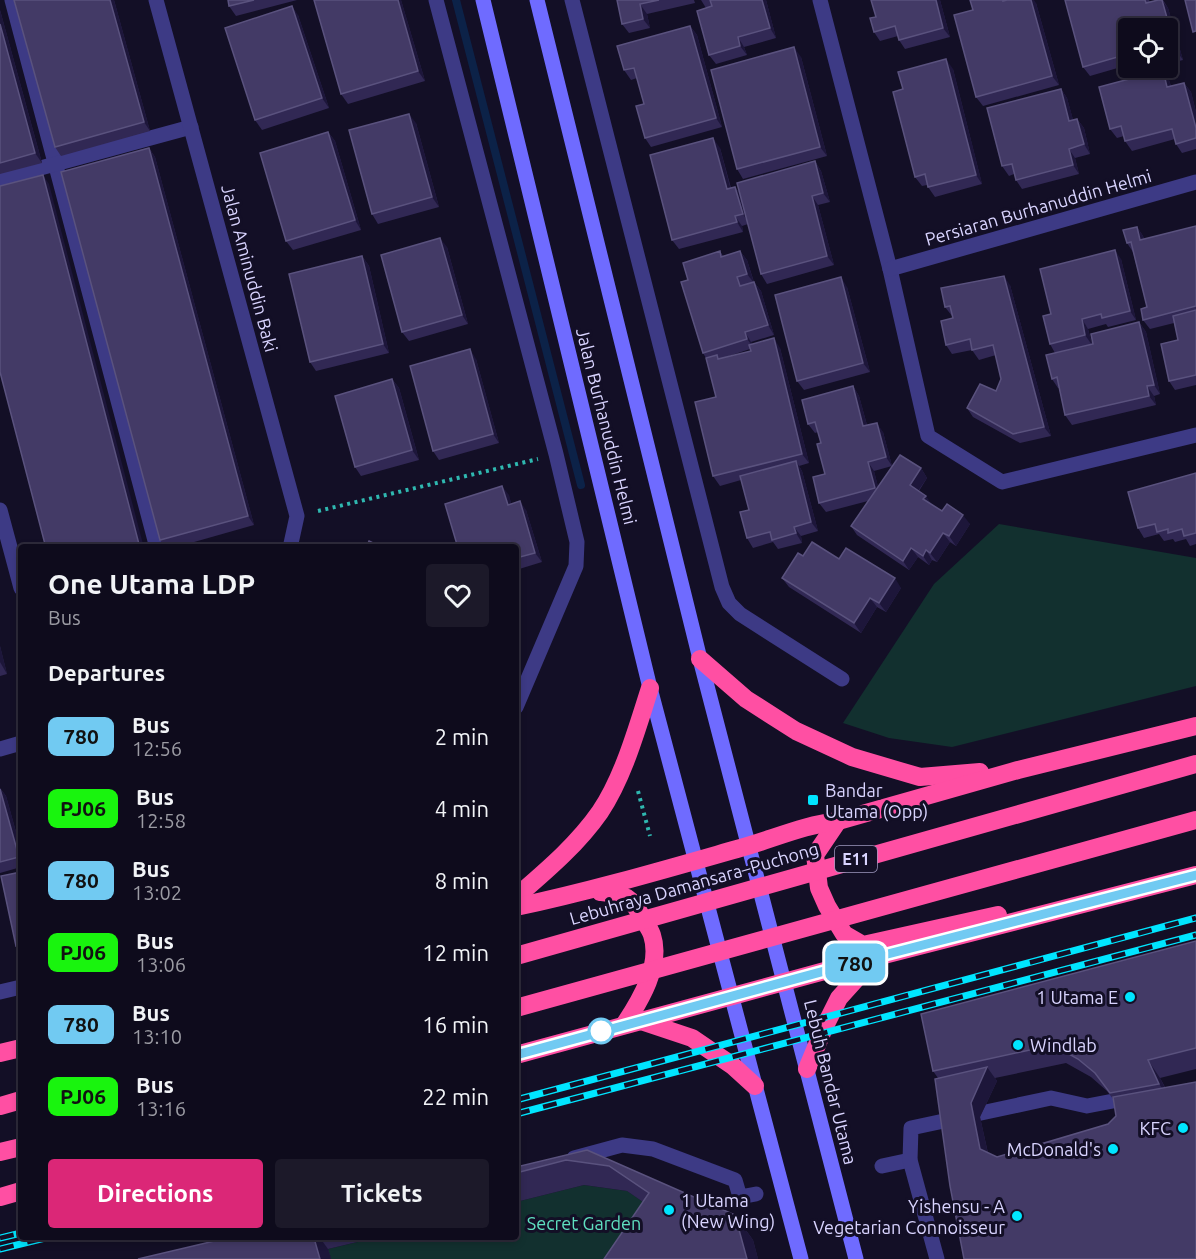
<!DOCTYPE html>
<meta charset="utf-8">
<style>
body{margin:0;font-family:Ubuntu,sans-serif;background:#1c1929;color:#f1f3f6;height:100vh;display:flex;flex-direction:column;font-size:22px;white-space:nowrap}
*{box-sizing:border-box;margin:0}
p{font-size:20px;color:#9b9ba3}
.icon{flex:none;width:33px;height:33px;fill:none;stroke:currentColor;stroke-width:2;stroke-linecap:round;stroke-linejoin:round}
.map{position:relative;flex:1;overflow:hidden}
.side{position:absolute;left:18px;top:544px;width:501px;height:696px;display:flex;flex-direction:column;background:#0e0b1c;border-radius:6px;box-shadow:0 3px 9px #0003,0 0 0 2px #2e2b3b}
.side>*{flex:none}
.badge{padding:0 12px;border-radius:9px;font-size:21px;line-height:39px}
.controls{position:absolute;left:1118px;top:18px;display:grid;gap:12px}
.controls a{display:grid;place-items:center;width:60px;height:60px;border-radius:6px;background:#0e0b1c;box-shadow:0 3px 9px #0003,0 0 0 2px #2e2b3b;font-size:30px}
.map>.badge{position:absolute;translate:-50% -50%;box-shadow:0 0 0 3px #fff}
h2{padding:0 30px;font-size:22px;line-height:54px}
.round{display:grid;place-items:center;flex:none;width:63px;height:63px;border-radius:6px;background:#1c1929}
.summary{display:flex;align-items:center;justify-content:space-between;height:102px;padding:0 30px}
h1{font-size:28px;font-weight:700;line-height:45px}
.primary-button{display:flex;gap:12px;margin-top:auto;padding:12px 30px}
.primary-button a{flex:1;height:69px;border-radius:6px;background:#db2777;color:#fff;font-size:24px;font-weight:700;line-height:69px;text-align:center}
.primary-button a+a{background:#1c1929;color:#f1f3f6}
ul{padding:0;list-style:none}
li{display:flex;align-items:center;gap:18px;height:72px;padding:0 30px}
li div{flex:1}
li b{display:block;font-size:22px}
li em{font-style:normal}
li .badge{min-width:66px;font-weight:700;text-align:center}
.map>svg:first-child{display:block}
.green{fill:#12302f}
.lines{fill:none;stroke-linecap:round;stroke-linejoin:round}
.stream{stroke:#0c2248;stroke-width:8}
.path{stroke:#2fb8b0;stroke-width:4;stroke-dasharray:3 4.5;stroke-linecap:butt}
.lane{stroke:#3d3a85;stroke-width:15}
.street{stroke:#3d3a85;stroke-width:15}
.secondary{stroke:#6f6bff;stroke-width:15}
.highway{stroke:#ff4fa3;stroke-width:18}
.rail-casing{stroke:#00e5ff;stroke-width:7}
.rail{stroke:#130f26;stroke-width:4.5;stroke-dasharray:14;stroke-linecap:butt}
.highway-bridge{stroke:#ff4fa3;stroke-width:18}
.wall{fill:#312854;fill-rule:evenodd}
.shaded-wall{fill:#1d163a}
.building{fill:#433a66;stroke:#5a527e;stroke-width:1.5}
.line-casing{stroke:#fff;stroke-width:14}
.line{stroke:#71caf2;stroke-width:9}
.poi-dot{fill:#00e5ff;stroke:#130f26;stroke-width:2}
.stop-dot{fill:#fff;stroke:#71caf2;stroke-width:3}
.labels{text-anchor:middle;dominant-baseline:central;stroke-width:6;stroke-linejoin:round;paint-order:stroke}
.shield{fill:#130f26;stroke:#9e99be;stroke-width:1.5}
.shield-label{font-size:16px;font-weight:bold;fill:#d9d4ff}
.street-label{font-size:18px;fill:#d9d4ff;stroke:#130f26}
.poi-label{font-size:18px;fill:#d9d4ff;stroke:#130f26;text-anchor:end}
.park-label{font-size:18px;fill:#5fe0c0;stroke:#130f26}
</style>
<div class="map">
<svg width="1196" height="1259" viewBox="0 0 1196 1259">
<rect width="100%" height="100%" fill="#130f26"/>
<g class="green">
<polygon points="999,524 1196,558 1196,686 952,747 889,738 843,723 934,584"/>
<polygon points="584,1185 627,1191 667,1218 639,1259 331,1259 328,1249 374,1238 516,1238 516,1202"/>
</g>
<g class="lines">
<polyline class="stream" points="456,0 581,485"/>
<g class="path">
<polyline points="318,511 538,459"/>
<polyline points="638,791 650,836"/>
</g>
<g class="lane">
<polyline points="12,0 157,548"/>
<polyline points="0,179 191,127"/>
<polyline points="574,1158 622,1145 653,1149 735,1180 740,1197 756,1194"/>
<polyline points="882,1166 910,1160"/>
<polyline points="937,1259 910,1160 911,1128 1051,1098 1087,1106 1134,1097"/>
</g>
<g class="street">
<polyline points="156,0 297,516 290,548"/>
<polyline points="436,0 556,454 577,542 576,566 516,707"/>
<polyline points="572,0 722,587 729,603 740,614 842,679"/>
<polyline points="820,0 890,269 928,436 1002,482 1196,435"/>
<polyline points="890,269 1196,182"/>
<polyline points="0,510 21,588"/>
<polyline points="0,749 21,743"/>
<polyline points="0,992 21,987"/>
</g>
<g class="secondary">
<polyline points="483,0 650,688 801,1259"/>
<polyline points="537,0 700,659 856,1259"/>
</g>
<g class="highway">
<polyline points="700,659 746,699 796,731 852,757 920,777 980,772"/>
<polyline points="838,821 815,855 819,888 827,906 844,934 863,945 998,915"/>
<path d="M 600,892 C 626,895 630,895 643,919 C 646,924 650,929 652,935 C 662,965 640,1001 624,1025"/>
<path d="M 516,897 C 546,871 577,845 600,812 C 624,776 637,728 650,688"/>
<path d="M 516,907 C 591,891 663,870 737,849 C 771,840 803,825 838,821 L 1018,770 L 1196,726"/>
<polyline points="641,1021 692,1038 733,1066 755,1086"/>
<polyline points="0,1053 21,1048"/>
<polyline points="516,1055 876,957 1196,875"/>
<polyline points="807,1069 824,1028 839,998 876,957"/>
<polyline points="0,1106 21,1100"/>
<polyline points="0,1152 21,1147"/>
<polyline points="0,1197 21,1191"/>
</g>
<g class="rail-casing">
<g id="rail">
<polyline points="516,1100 1196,918"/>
<polyline points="516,1114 1196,935"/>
<polyline points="0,1238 21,1233"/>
<polyline points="0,1249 45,1238"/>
</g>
</g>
<use href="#rail" class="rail"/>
<g class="highway-bridge">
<polyline points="516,956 1196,764"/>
<polyline points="516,1008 1196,820"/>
</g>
</g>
<g class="wall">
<polygon points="14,0 114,0 150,131 61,156 55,147"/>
<polygon points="228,0 297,0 236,16 229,6"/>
<polygon points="314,0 401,0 425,81 348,104 341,94"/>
<polygon points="617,0 694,0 695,3 647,14 650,28 629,33 622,24"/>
<polygon points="701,0 766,0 776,38 744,47 747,55 716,64 709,55 706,8"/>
<polygon points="940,0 950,37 905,49 899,40 898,36 880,41 874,32 876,17"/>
<polygon points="1065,0 1149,0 1150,2 1158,0 1163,0 1168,8 1183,60 1167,64 1167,28 1128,28 1128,65 1090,76 1083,67"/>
<polygon points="1036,3 1059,85 983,106 976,97"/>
<polygon points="0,10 42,163 0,174"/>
<polygon points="298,15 329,108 262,130 255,120"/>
<polygon points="690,26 697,35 722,127 651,147 645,138 644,104 637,78 631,80 624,70"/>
<polygon points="801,57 827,156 743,179 737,169"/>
<polygon points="1139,68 1155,68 1142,71"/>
<polygon points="953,69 982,184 935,197 928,187 927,185 922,186 915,177 903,89"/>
<polygon points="1163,70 1169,80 1171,86 1184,83 1191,92 1196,112 1196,149 1182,153 1176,144 1175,139 1132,151 1125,141 1124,136 1117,138 1110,129"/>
<polygon points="1061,89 1067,98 1073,120 1077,119 1084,128 1090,154 1075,158 1079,174 1022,189 1016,180 1014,174 1009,176 1002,166"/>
<polygon points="416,123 439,207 378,224 372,214"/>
<polygon points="328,132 335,141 361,230 293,250 286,241"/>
<polygon points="149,148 155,157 254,525 173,548 165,548 160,540"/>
<polygon points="720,148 731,188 735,187 739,192 815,161 821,171 830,202 818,205 834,265 767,284 761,274 748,224 742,226 743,232 679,249 672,240"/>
<polygon points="1196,226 1196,385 1175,390 1169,381 1178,340 1174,323 1150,329 1143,320 1147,307 1133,252 1127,243 1137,227 1143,236 1144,239"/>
<polygon points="447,247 468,324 409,341 402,332"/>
<path d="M 720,251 L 723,256 L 740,251 L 747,260 L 754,282 L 761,291 L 774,335 L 751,342 L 752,344 L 780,348 L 809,463 L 799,466 L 802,471 L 818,531 L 801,536 L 802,543 L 778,549 L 773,542 L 753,548 L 747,538 L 749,510 L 741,480 L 720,486 L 713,476 L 716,397 L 706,358 L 703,353 L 688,280 ZM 750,349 L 751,351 L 723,358 Z"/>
<polygon points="362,256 369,266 389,353 316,371 310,362"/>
<polygon points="1121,259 1136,320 1108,327 1106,324 1088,329 1092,344 1139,322 1146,332 1160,394 1154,396 1156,405 1072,425 1065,415 1059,388 1058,388 1052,379 1055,353 1050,344 1051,314"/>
<polygon points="1010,285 1051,436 1020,443 973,417 967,408 996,391 1001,379 996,355 979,360 972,350 952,354 946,345 953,318 952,316 945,307"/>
<polygon points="847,287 870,372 804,390 797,381"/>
<polygon points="476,359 499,443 439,460 433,451"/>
<polygon points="392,379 399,388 419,460 361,476 355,467"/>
<path d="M 853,386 L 859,396 L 867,425 L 883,432 L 892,466 L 921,468 L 927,478 L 919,491 L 932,505 L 942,511 L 970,524 L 956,546 L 950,542 L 937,562 L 932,560 L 929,565 L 918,557 L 909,570 L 857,535 L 851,526 L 868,501 L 826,512 L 819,503 L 825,474 L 821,443 L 818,432 L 815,433 L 808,424 ZM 892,466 L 878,487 L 874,471 Z"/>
<polygon points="1196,473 1196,544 1190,546 1186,539 1175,542 1173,539 1164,541 1159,534 1144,538 1138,528"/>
<polygon points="509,495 511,504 526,510 542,562 516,570 516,548"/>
<polygon points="803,556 839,559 901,588 886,612 877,607 861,633 789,587 782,578"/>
<polygon points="0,646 7,674 0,676"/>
<polygon points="0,788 6,796 21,850 21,867 0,873"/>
<polygon points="21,872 21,953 16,946"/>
<path d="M 1196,941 L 1196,1069 L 1160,1078 L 1165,1087 L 964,1259 L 938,1078 L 933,1071 ZM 1066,1063 L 1091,1077 L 1107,1091 L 1113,1099 L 1116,1116 L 1108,1124 L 997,1157 L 988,1153 L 980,1117 L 997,1081 L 995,1078 Z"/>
<polygon points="587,1150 735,1215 753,1240 758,1259 604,1259 643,1202 627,1191 584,1185 516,1202 516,1167"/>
<polygon points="227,1238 374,1238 328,1249 331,1259 138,1259"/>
</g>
<g class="shaded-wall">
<polygon points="110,0 114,0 150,131 144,122"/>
<polygon points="398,0 401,0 425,81 418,71"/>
<polygon points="762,0 766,0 776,38 770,28"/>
<polygon points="936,0 940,0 950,37 943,28"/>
<polygon points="1031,0 1034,0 1036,3 1059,85 1052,76"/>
<polygon points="1162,0 1168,8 1183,60 1176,50"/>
<polygon points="640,4 647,14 650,28 643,19"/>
<polygon points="292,6 298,15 329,108 322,98"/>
<polygon points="0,10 42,163 35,153 0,24"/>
<polygon points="690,26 697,35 722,127 716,118"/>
<polygon points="738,37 744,47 747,55 740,46"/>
<polygon points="794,47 801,57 827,156 820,147"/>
<polygon points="946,59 953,69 982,184 976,175"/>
<polygon points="1163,70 1169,80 1174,97 1167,87"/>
<polygon points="1184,83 1191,92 1196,112 1196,128"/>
<polygon points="1061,89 1067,98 1076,130 1069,121"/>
<polygon points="409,114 416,123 439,207 432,197"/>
<polygon points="1077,119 1084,128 1090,154 1084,144"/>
<polygon points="328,132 335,141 361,230 355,220"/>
<polygon points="713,138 720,148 733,198 727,189"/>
<polygon points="149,148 155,157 254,525 248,516"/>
<polygon points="1069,149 1075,158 1079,174 1073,165"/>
<polygon points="815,161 821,171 830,202 823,193"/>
<polygon points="43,175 49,184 144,548 140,548"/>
<polygon points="735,187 742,196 749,224 743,214"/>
<polygon points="812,196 818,205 834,265 827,256"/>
<polygon points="735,216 742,226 743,232 737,222"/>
<polygon points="1137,227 1143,236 1146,249 1140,240"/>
<polygon points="440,238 447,247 468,324 462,315"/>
<polygon points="1115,250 1121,259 1136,320 1130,311"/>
<polygon points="740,251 747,260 754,283 747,274"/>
<polygon points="362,256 369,266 389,353 383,344"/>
<polygon points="1004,276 1010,285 1051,436 1044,427"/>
<polygon points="841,277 847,287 870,372 863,363"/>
<polygon points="754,282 761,291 774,335 768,325"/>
<polygon points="1082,319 1088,329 1092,345 1085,335"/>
<polygon points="1139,322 1146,332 1160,394 1154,385"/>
<polygon points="745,332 751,342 754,348 747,339"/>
<polygon points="774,338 780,348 809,463 802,454"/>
<polygon points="470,349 476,359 499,443 493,434"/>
<polygon points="392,379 399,388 419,460 412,450"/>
<polygon points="853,386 859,396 870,436 863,426"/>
<polygon points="1147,386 1154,396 1156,405 1149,396"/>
<polygon points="877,423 883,432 892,466 886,457"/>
<polygon points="796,461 802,471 818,531 811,522"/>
<polygon points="868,462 874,471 881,498 875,488"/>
<polygon points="921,468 927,478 916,494 910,485"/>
<polygon points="502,486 509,495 514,514 508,505"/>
<polygon points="926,496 932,505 923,499"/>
<polygon points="520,501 526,510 542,562 535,553"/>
<polygon points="963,515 970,524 956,546 949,536"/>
<polygon points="794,527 801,536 802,543 796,533"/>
<polygon points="943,533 950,542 937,562 930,553"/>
<polygon points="911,548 918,557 909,570 903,561"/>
<polygon points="926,550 932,560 929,565 923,556"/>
<polygon points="895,578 901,588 886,612 879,603"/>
<polygon points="870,598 877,607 861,633 854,623"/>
<polygon points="0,646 7,674 0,662"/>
<polygon points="0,788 6,796 21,850 21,860 19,857"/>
<polygon points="1148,1060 1160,1078 1172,1102 1159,1084"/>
<polygon points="987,1067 997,1081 980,1117 990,1163 980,1149 971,1103"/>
<polygon points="735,1215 753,1240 758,1259 747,1259"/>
<polygon points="314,1238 320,1238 328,1249 331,1259 320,1259"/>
</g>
<g class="building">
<polygon points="14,0 110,0 144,122 55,147"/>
<polygon points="228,0 254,0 229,6"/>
<polygon points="314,0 398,0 418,71 341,94"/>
<polygon points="617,0 659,0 640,4 643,19 622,24"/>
<polygon points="710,0 762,0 770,28 738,37 740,46 709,55 697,11 712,6"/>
<polygon points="871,0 936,0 943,28 899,40 895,26 874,32 870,18 876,17"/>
<polygon points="970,0 1003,0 1003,1 1007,0 1031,0 1052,76 976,97 954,15 973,10"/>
<polygon points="1065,0 1145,0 1146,3 1158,0 1162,0 1176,50 1167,53 1167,28 1128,28 1128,54 1083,67"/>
<polygon points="1185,0 1196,0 1196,31 1193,32"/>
<polygon points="292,6 322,98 255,120 225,28"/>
<polygon points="0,24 35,153 0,163"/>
<polygon points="690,26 716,118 645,138 636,106 644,104 634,68 624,70 617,46"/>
<polygon points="794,47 820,147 737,169 711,70"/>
<polygon points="946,59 976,175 928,187 925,174 915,177 893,92 903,89 898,72"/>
<polygon points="1163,70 1167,87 1184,83 1196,128 1196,138 1176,144 1172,129 1125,141 1121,126 1110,129 1099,87"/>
<polygon points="1061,89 1069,121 1077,119 1084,144 1069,149 1073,165 1016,180 1012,164 1002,166 987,108"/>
<polygon points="409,114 432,197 372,214 349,130"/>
<polygon points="328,132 355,220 286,241 260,153"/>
<polygon points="713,138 727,189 735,187 743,214 735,216 737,222 672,240 650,155"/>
<polygon points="149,148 248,516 160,540 61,172"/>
<polygon points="815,161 823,193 812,196 827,256 761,274 737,183"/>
<polygon points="43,175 140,548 46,548 0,372 0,186"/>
<polygon points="1196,226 1196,306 1143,320 1141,309 1147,307 1131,242 1127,243 1123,230 1137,227 1140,240"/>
<polygon points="440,238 462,315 402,332 381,255"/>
<polygon points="1115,250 1130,311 1102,318 1101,314 1082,319 1085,335 1050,344 1043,316 1051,314 1040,269"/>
<polygon points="720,251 721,257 740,251 747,274 737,277 740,286 754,282 768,325 745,332 747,339 703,353 681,282 688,280 683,263"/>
<polygon points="362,256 383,344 310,362 289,274"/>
<polygon points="1004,276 1044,427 1013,434 967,408 980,384 996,391 1001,379 993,345 972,350 970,339 946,345 941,321 953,318 950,306 945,307 941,288"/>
<polygon points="841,277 863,363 797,381 775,295"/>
<polygon points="1196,310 1196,375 1169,381 1161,344 1178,340 1173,316"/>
<polygon points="1139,322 1154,385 1147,386 1149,396 1065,415 1057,377 1052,379 1046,355 1093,344 1091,334"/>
<polygon points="774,338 802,454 713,476 695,402 716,397 706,358 717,355 718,359 751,351 749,345"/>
<polygon points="470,349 493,434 433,451 410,366"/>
<polygon points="392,379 412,450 355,467 335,396"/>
<polygon points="853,386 863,426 877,423 886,457 868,462 875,488 819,503 813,477 825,474 817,444 821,443 815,422 808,424 802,400"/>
<polygon points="900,455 921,468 910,485 926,496 923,499 942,511 947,504 963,515 949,536 943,533 930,553 926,550 923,556 911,548 903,561 851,526"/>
<polygon points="796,461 811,522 794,527 796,533 772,540 770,532 747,538 740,512 749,510 740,476"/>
<polygon points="1196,473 1196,533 1184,536 1182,529 1168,533 1168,529 1157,532 1155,524 1138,528 1128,492"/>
<polygon points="502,486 508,505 520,501 535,553 516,558 516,548 458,548 445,504"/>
<polygon points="369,541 383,548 366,548"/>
<polygon points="812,542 839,559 846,548 895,578 879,603 870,598 854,623 782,578 798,553 803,556"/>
<polygon points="0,789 19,857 0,862"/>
<polygon points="21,872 21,945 16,946 1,876"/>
<polygon points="1196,941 1196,1048 1148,1060 1159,1084 1110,1093 1095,1073 1078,1059 1053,1045 933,1071 921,1014"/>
<polygon points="987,1067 971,1103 980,1149 997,1157 1108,1124 1116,1116 1113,1097 1196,1082 1196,1259 964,1259 950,1186 935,1079"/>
<polygon points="587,1150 735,1215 747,1259 604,1259 649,1193 609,1166 566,1160 516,1173 516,1167"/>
<polygon points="227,1238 314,1238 320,1259 138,1259"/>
</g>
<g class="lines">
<g class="line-casing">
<polyline id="line" points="516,1055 876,957 1196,875"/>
</g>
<use href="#line" class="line"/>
</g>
<g class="poi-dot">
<rect x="807" y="794" width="12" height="12" rx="3"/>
<circle cx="1130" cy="997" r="6"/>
<circle cx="1018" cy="1045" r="6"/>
<circle cx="1183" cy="1128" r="6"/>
<circle cx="1113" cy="1149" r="6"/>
<circle cx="669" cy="1210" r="6"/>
<circle cx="1017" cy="1216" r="6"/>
</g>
<circle class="stop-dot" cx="601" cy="1031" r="12"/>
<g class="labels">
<rect class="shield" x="835" y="846" width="42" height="26" rx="4.5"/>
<g class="shield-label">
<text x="856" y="859">E11</text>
</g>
<g class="street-label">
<text transform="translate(1038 207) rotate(-16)">Persiaran Burhanuddin Helmi</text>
<text transform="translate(250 268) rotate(75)">Jalan Aminuddin Baki</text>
<text transform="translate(607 426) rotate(76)">Jalan Burhanuddin Helmi</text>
<text transform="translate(694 883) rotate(-16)">Lebuhraya Damansara–Puchong</text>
<text transform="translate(831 1082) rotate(76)">Lebuh Bandar Utama</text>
</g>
<g class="poi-label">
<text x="825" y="790" text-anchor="start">Bandar<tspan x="825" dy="21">Utama (Opp)</tspan></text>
<text x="1118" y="997">1 Utama E</text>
<text x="1030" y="1045" text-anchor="start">Windlab</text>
<text x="1171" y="1128">KFC</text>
<text x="1101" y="1149">McDonald's</text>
<text x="681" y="1200" text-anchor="start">1 Utama<tspan x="681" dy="21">(New Wing)</tspan></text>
<text x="1005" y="1206">Yishensu - A<tspan x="1005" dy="21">Vegetarian Connoisseur</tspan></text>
</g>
<g class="park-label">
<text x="584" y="1223">Secret Garden</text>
</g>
</g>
</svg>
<div class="controls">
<a><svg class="icon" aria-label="locate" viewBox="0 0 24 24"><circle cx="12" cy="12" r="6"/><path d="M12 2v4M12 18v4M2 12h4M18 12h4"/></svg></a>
</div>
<b class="badge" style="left:855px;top:963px;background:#71caf2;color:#111">780</b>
<section class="side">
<div class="summary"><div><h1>One Utama LDP</h1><p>Bus</p></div><a class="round"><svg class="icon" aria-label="heart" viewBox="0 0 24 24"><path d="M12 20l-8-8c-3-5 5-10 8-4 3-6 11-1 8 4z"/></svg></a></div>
<h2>Departures</h2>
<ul>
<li><span class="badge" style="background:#71caf2;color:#111">780</span><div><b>Bus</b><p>12:56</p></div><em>2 min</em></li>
<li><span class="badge" style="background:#19f40e;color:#111">PJ06</span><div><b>Bus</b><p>12:58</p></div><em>4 min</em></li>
<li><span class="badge" style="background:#71caf2;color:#111">780</span><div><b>Bus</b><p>13:02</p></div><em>8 min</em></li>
<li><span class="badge" style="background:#19f40e;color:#111">PJ06</span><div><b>Bus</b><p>13:06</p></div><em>12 min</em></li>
<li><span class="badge" style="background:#71caf2;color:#111">780</span><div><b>Bus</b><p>13:10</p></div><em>16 min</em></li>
<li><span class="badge" style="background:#19f40e;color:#111">PJ06</span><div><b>Bus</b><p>13:16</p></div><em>22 min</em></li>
</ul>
<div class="primary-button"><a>Directions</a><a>Tickets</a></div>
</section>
</div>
